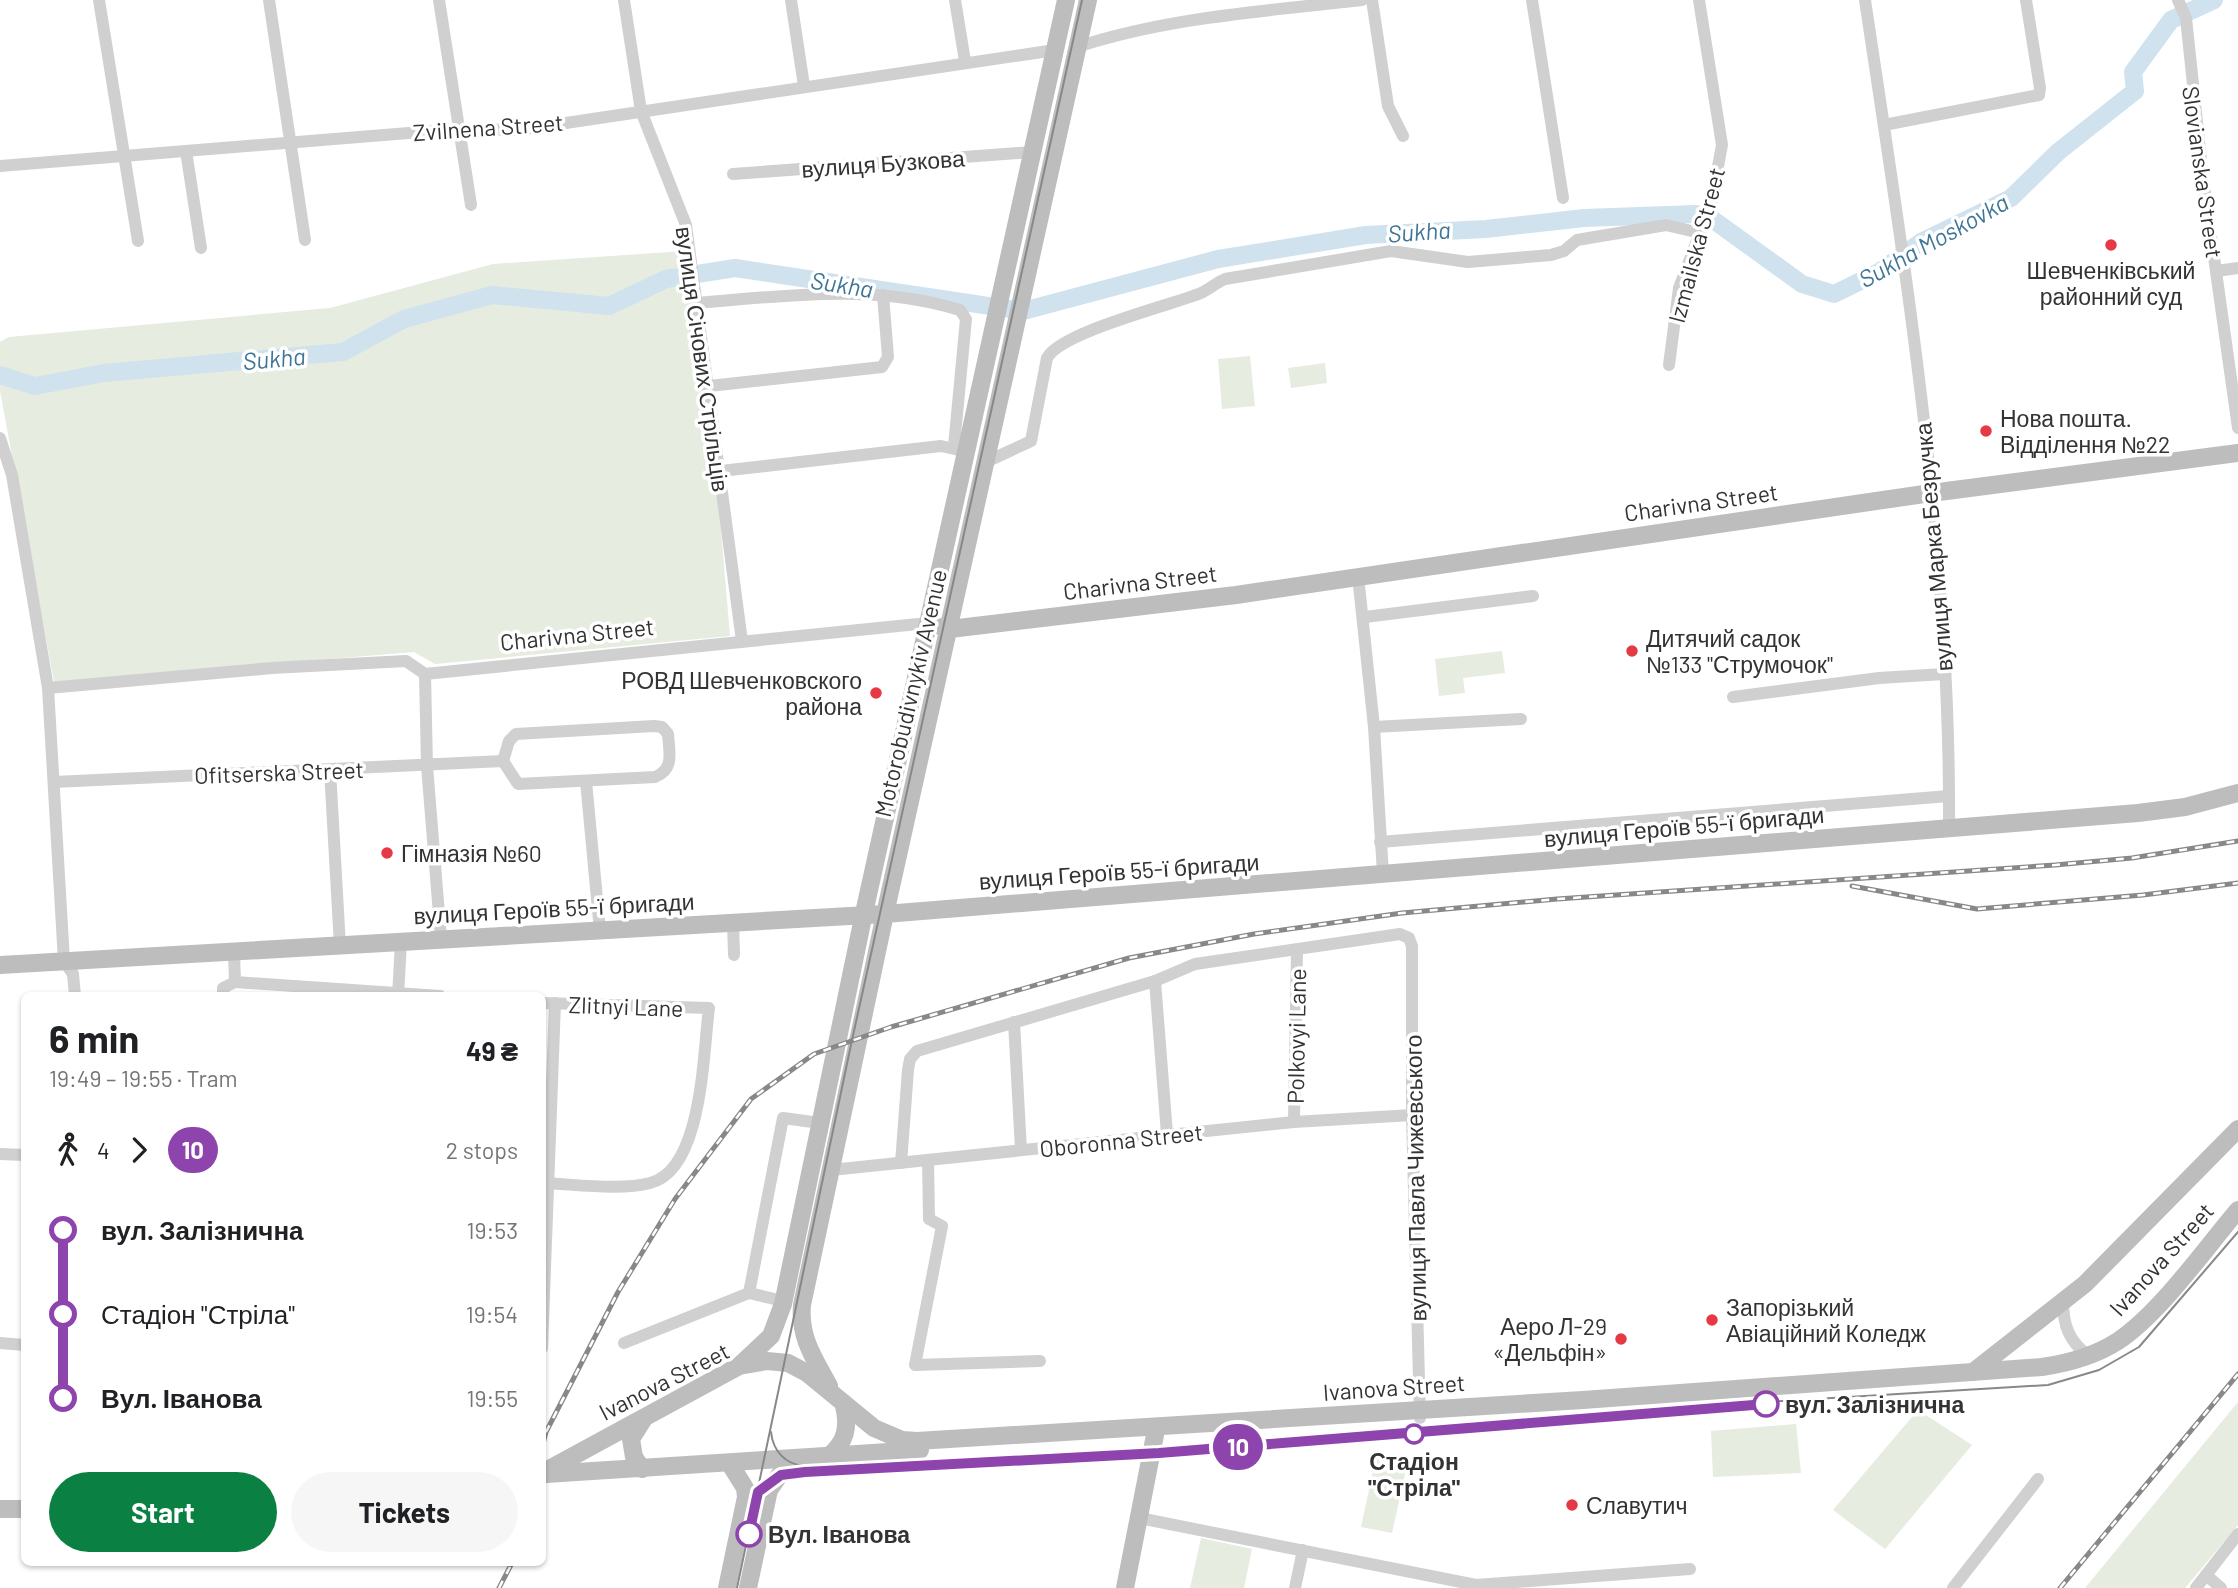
<!DOCTYPE html>
<meta charset="utf-8">
<style>
body{margin:0;font-family:Barlow,sans-serif;background:#f6f6f6;color:#202124;height:100vh;display:flex;flex-direction:column;font-size:26px;white-space:nowrap}
*{box-sizing:border-box;margin:0}
p{font-size:23px;color:#757577}
.icon{flex:none;width:38px;height:38px;fill:none;stroke:currentColor;stroke-width:2;stroke-linecap:round;stroke-linejoin:round}
.map{position:relative;flex:1;overflow:hidden}
.side{position:absolute;left:21px;top:992px;width:525px;height:574px;display:flex;flex-direction:column;background:#fff;border-radius:10px;box-shadow:0 2px 5px #0004}
.side>*{flex:none}
.badge{padding:0 14px;border-radius:23px;font-size:24px;line-height:46px}
.map>.badge{position:absolute;translate:-50% -50%;box-shadow:0 0 0 4px #fff}
.legs{display:flex;align-items:center;gap:10px;height:77px;padding:0 28px;font-size:23px}
.legs p{margin-inline-start:auto}
.head{display:flex;align-items:center;justify-content:space-between;height:119px;padding:0 28px}
h1{font-size:38px;font-weight:700;line-height:52px}
.action{display:flex;gap:14px;margin-top:auto;padding:14px 28px}
.action a{flex:1;height:80px;border-radius:42px;background:#0b8043;color:#fff;font-size:28px;font-weight:700;line-height:80px;text-align:center}
.action a+a{background:#f6f6f6;color:#202124}
ul{padding:0 28px;list-style:none}
li{display:flex;align-items:center;gap:24px;height:84px;font-size:26px}
li i{display:grid;place-items:center;width:10px;height:100%;margin:0 9px;background:currentColor}
li i::after{content:'';width:18px;height:18px;margin:-9px;border:5px solid;border-radius:50%;background:#fff}
li p{margin-inline-start:auto}
li:first-child i{background:linear-gradient(#0000 50%,currentColor 0)}
li:last-child i{background:linear-gradient(currentColor 50%,#0000 0)}
.map>svg:first-child{display:block}
.green{fill:#e6ecdf}
.lines{fill:none;stroke-linecap:round;stroke-linejoin:round}
.river{stroke:#cfe2ee;stroke-width:18}
.street{stroke:#d0d0d0;stroke-width:12}
.secondary{stroke:#bdbdbd;stroke-width:18}
.tram{stroke:#888;stroke-width:2}
.rail-casing{stroke:#888;stroke-width:5}
.rail{stroke:#fff;stroke-width:2.5;stroke-dasharray:8;stroke-linecap:butt}
.line-1-casing{stroke:#fff;stroke-width:16}
.line-1{stroke:#8e44ad;stroke-width:10}
.poi-dot{fill:#e63946;stroke:#fff;stroke-width:2.5}
.stop-1-dot{fill:#fff;stroke:#8e44ad;stroke-width:3.5}
.labels{text-anchor:middle;dominant-baseline:central;stroke-width:7;stroke-linejoin:round;paint-order:stroke}
.street-label{font-size:23px;fill:#333;stroke:#fff}
.poi-label{font-size:23px;fill:#333;stroke:#fff;text-anchor:start}
.stop-label{font-size:23px;font-weight:bold;fill:#333;stroke:#fff;text-anchor:start}
.water-label{font-size:24px;font-style:italic;fill:#3f7597;stroke:#fff}
</style>
<div class="map">
<svg width="2238" height="1588" viewBox="0 0 2238 1588">
<rect width="100%" height="100%" fill="#fff"/>
<g class="green">
<polygon points="685,251 716,472 730,636 435,664 414,652 54,682 0,391 0,342 9,337 330,308 493,264"/>
<polygon points="1250,356 1255,406 1222,409 1218,359"/>
<polygon points="1325,363 1327,383 1291,388 1288,368"/>
<polygon points="1502,651 1505,673 1463,678 1465,693 1439,696 1435,659"/>
<polygon points="2238,1402 2238,1525 2185,1588 2085,1588"/>
<polygon points="1918,1410 1972,1445 1885,1549 1833,1510"/>
<polygon points="1796,1424 1801,1473 1713,1477 1711,1431"/>
<polygon points="1377,1453 1408,1460 1392,1533 1361,1527"/>
<polygon points="1201,1538 1252,1549 1244,1588 1190,1588"/>
</g>
<g class="lines">
<g class="river">
<polyline points="1712,219 1802,284 1834,294 1879,272 1921,242 2011,198 2058,152 2135,91 2133,72 2171,20 2214,0"/>
<polyline points="0,375 35,386 104,373 343,352 404,319 492,295 609,306 666,279 735,268 1023,311 1218,259 1366,235 1486,229 1584,218 1696,214"/>
</g>
<g class="street">
<polyline points="99,0 138,241"/>
<polyline points="269,0 305,240"/>
<polyline points="439,0 471,205"/>
<polyline points="624,0 641,111 686,225 742,641"/>
<polyline points="791,0 804,86"/>
<polyline points="955,0 965,61"/>
<polyline points="1372,0 1388,106 1403,136"/>
<polyline points="1532,0 1563,198"/>
<path d="M 1865,0 C 1906,274 1951,551 1949,829"/>
<polyline points="2178,0 2186,18 2203,179 2238,428"/>
<path d="M 1077,47 C 1169,17 1267,11 1362,0"/>
<polyline points="1884,125 2039,95 2040,88 2026,0"/>
<polyline points="186,151 201,248"/>
<polyline points="0,166 458,129 519,130 1055,50"/>
<polyline points="733,174 1033,152"/>
<polyline points="2217,271 2238,268"/>
<path d="M 696,303 C 785,296 873,283 960,310 L 966,319 L 954,446"/>
<polyline points="1669,365 1679,288 1711,204 1722,145 1699,0"/>
<polyline points="709,386 882,367 888,357 883,295"/>
<polyline points="0,438 12,475 48,688 64,961 73,974 75,996"/>
<path d="M 986,462 L 1031,441 L 1047,358 C 1061,332 1169,306 1201,293 C 1210,289 1217,282 1225,279 L 1391,251 L 1468,262 L 1551,255 L 1564,251 L 1577,240 L 1666,225 L 1700,233"/>
<polyline points="721,471 941,446 959,450"/>
<polyline points="1358,576 1374,727 1383,874"/>
<polyline points="1365,617 1533,596"/>
<polyline points="425,674 928,623"/>
<polyline points="425,674 427,766 441,939"/>
<polyline points="48,688 272,668 406,661 425,674"/>
<polyline points="1733,697 1879,678 1944,674"/>
<polyline points="1374,727 1521,719"/>
<polyline points="330,770 340,946"/>
<polyline points="586,781 600,931"/>
<path d="M 54,782 L 503,761 L 518,784 L 655,777 C 675,769 669,752 668,734 L 662,727 L 654,726 L 516,734 L 509,741 L 503,761"/>
<polyline points="1380,842 1949,796"/>
<polyline points="733,922 734,955"/>
<polyline points="1155,981 1167,1134"/>
<polyline points="235,982 440,996"/>
<polyline points="223,996 223,988 235,982 234,953"/>
<polyline points="398,996 401,942"/>
<path d="M 542,1003 L 709,1008 C 703,1052 703,1170 650,1183 C 621,1191 573,1184 542,1183"/>
<polyline points="1014,1022 1021,1150"/>
<polyline points="1294,1122 1297,950"/>
<polyline points="0,1154 24,1155"/>
<polyline points="928,1160 929,1219 942,1226 915,1365 1040,1361"/>
<polyline points="901,1163 908,1070 910,1059 917,1051 1155,981 1195,964 1400,934 1409,938 1412,946 1412,1115 1420,1418"/>
<polyline points="831,1170 1294,1122 1412,1115"/>
<polyline points="783,1301 749,1293 783,1118 820,1123"/>
<path d="M 2063,1301 C 2063,1325 2069,1342 2089,1356"/>
<polyline points="0,1343 24,1345"/>
<polyline points="624,1343 749,1293"/>
<polyline points="542,1348 555,1003"/>
<polyline points="1139,1518 1476,1585 1690,1569"/>
<polyline points="2206,1575 2221,1588"/>
<polyline points="1295,1588 1303,1550"/>
<polyline points="1953,1588 2038,1479"/>
<polyline points="2196,1588 2238,1534"/>
</g>
<g class="secondary">
<polyline points="942,627 950,629 1236,595 1931,493 2238,453"/>
<polyline points="0,965 885,914 2138,813 2185,807 2238,793"/>
<polyline points="739,1366 771,1336 783,1304 864,913 1066,0"/>
<polyline points="1973,1372 2085,1284 2238,1129"/>
<path d="M 829,1386 C 814,1358 799,1337 802,1305 L 885,914 L 1088,0"/>
<path d="M 829,1456 C 846,1442 849,1427 844,1406"/>
<polyline points="642,1469 634,1457 631,1439 643,1420"/>
<path d="M 542,1473 L 739,1366 L 767,1361 L 788,1363 L 807,1373 L 874,1428 L 902,1440 L 917,1441 L 1583,1400 L 2042,1367 C 2069,1363 2095,1356 2118,1341 C 2160,1313 2204,1250 2238,1210"/>
<polyline points="546,1474 920,1450"/>
<polyline points="0,1509 24,1509"/>
<polyline points="727,1588 746,1497 745,1488 730,1464"/>
<polyline points="748,1588 769,1490 783,1470 803,1460"/>
<polyline points="1125,1588 1155,1435"/>
</g>
<g class="tram">
<path d="M 771,1432 C 773,1451 785,1464 804,1466"/>
<polyline points="757,1486 783,1470 811,1467 1153,1449 1766,1402 2048,1385 2099,1370 2139,1347 2238,1232"/>
<polyline points="737,1588 852,1040 1082,0"/>
</g>
<g class="rail-casing">
<g id="rail">
<polyline points="1852,886 1977,909 2143,895 2238,883"/>
<polyline points="542,1448 546,1432 618,1292 675,1199 751,1099 814,1054 891,1027 1129,958 1254,934 1402,913 1557,899 2055,865 2132,858 2238,841"/>
<polyline points="499,1588 512,1563"/>
<polyline points="2060,1588 2238,1374"/>
</g>
</g>
<use href="#rail" class="rail"/>
</g>
<g class="lines">
<g class="line-1-casing">
<polyline id="line-1" points="749,1534 758,1492 781,1475 805,1472 1159,1453 1766,1404"/>
</g>
<use href="#line-1" class="line-1"/>
</g>
<g class="poi-dot">
<circle cx="2111" cy="245" r="7"/>
<circle cx="1986" cy="431" r="7"/>
<circle cx="1632" cy="651" r="7"/>
<circle cx="876" cy="693" r="7"/>
<circle cx="387" cy="853" r="7"/>
<circle cx="1712" cy="1320" r="7"/>
<circle cx="1621" cy="1339" r="7"/>
<circle cx="1572" cy="1505" r="7"/>
</g>
<g class="stop-1-dot">
<circle cx="1766" cy="1404" r="12"/>
<circle cx="1414" cy="1434" r="9"/>
<circle cx="749" cy="1534" r="12"/>
</g>
<g class="labels">
<g class="street-label">
<text transform="translate(488 127) rotate(-4)">Zvilnena Street</text>
<text transform="translate(883 163) rotate(-4)">вулиця Бузкова</text>
<text transform="translate(2203 172) rotate(82)">Slovianska Street</text>
<text transform="translate(1696 245) rotate(-75)">Izmailska Street</text>
<text transform="translate(703 359) rotate(82)">вулиця Січових Стрільців</text>
<text transform="translate(1701 502) rotate(-8)">Charivna Street</text>
<text transform="translate(1933 547) rotate(-95)">вулиця Марка Безручка</text>
<text transform="translate(1140 582) rotate(-7)">Charivna Street</text>
<text transform="translate(577 634) rotate(-6)">Charivna Street</text>
<text transform="translate(910 693) rotate(-77)">Motorobudivnykiv Avenue</text>
<text transform="translate(279 772) rotate(-2)">Ofitserska Street</text>
<text transform="translate(1684 826) rotate(-5)">вулиця Героїв 55-ї бригади</text>
<text transform="translate(1119 871) rotate(-4)">вулиця Героїв 55-ї бригади</text>
<text transform="translate(554 908) rotate(-3)">вулиця Героїв 55-ї бригади</text>
<text transform="translate(626 1006) rotate(2)">Zlitnyi Lane</text>
<text transform="translate(1296 1036) rotate(-89)">Polkovyi Lane</text>
<text transform="translate(1121 1140) rotate(-6)">Oboronna Street</text>
<text transform="translate(1415 1178) rotate(-91)">вулиця Павла Чижевського</text>
<text transform="translate(2161 1259) rotate(-48)">Ivanova Street</text>
<text transform="translate(664 1381) rotate(-27)">Ivanova Street</text>
<text transform="translate(1394 1387) rotate(-4)">Ivanova Street</text>
</g>
<g class="poi-label">
<text x="2111" y="270" text-anchor="middle">Шевченківський<tspan x="2111" dy="26">районний суд</tspan></text>
<text x="2000" y="418">Нова пошта.<tspan x="2000" dy="26">Відділення №22</tspan></text>
<text x="1646" y="638">Дитячий садок<tspan x="1646" dy="26">№133 "Струмочок"</tspan></text>
<text x="862" y="680" text-anchor="end">РОВД Шевченковского<tspan x="862" dy="26">района</tspan></text>
<text x="401" y="853">Гімназія №60</text>
<text x="1726" y="1307">Запорізький<tspan x="1726" dy="26">Авіаційний Коледж</tspan></text>
<text x="1607" y="1326" text-anchor="end">Аеро Л-29<tspan x="1607" dy="26">«Дельфін»</tspan></text>
<text x="1586" y="1505">Славутич</text>
</g>
<g class="stop-label">
<text x="1785" y="1404">вул. Залізнична</text>
<text x="1414" y="1461" text-anchor="middle">Стадіон<tspan x="1414" dy="26">"Стріла"</tspan></text>
<text x="768" y="1534">Вул. Іванова</text>
</g>
<g class="water-label">
<text transform="translate(1419 231) rotate(-4)">Sukha</text>
<text transform="translate(1933 240) rotate(-29)">Sukha Moskovka</text>
<text transform="translate(842 284) rotate(9)">Sukha</text>
<text transform="translate(274 358) rotate(-5)">Sukha</text>
</g>
</g>
</svg>
<b class="badge" style="left:1238px;top:1447px;background:#8e44ad;color:#fff">10</b>
<section class="side">
<div class="head"><div><h1>6 min</h1><p>19:49 – 19:55 · Tram</p></div><b>49 ₴</b></div>
<div class="legs"><svg class="icon" aria-label="walk" viewBox="0 0 24 24"><circle cx="13" cy="4" r="2"/><path d="M13 8l-2 6 4 7M11 14l-3 7M7 12l3-4h3l4 4"/></svg>4<svg class="icon" aria-label="forward" viewBox="0 0 24 24"><path d="M9 5l7 7-7 7"/></svg><b class="badge" style="background:#8e44ad;color:#fff">10</b><p>2 stops</p></div>
<ul>
<li><i style="color:#8e44ad"></i><b>вул. Залізнична</b><p>19:53</p></li>
<li><i style="color:#8e44ad"></i><span>Стадіон &quot;Стріла&quot;</span><p>19:54</p></li>
<li><i style="color:#8e44ad"></i><b>Вул. Іванова</b><p>19:55</p></li>
</ul>
<div class="action"><a>Start</a><a>Tickets</a></div>
</section>
</div>
